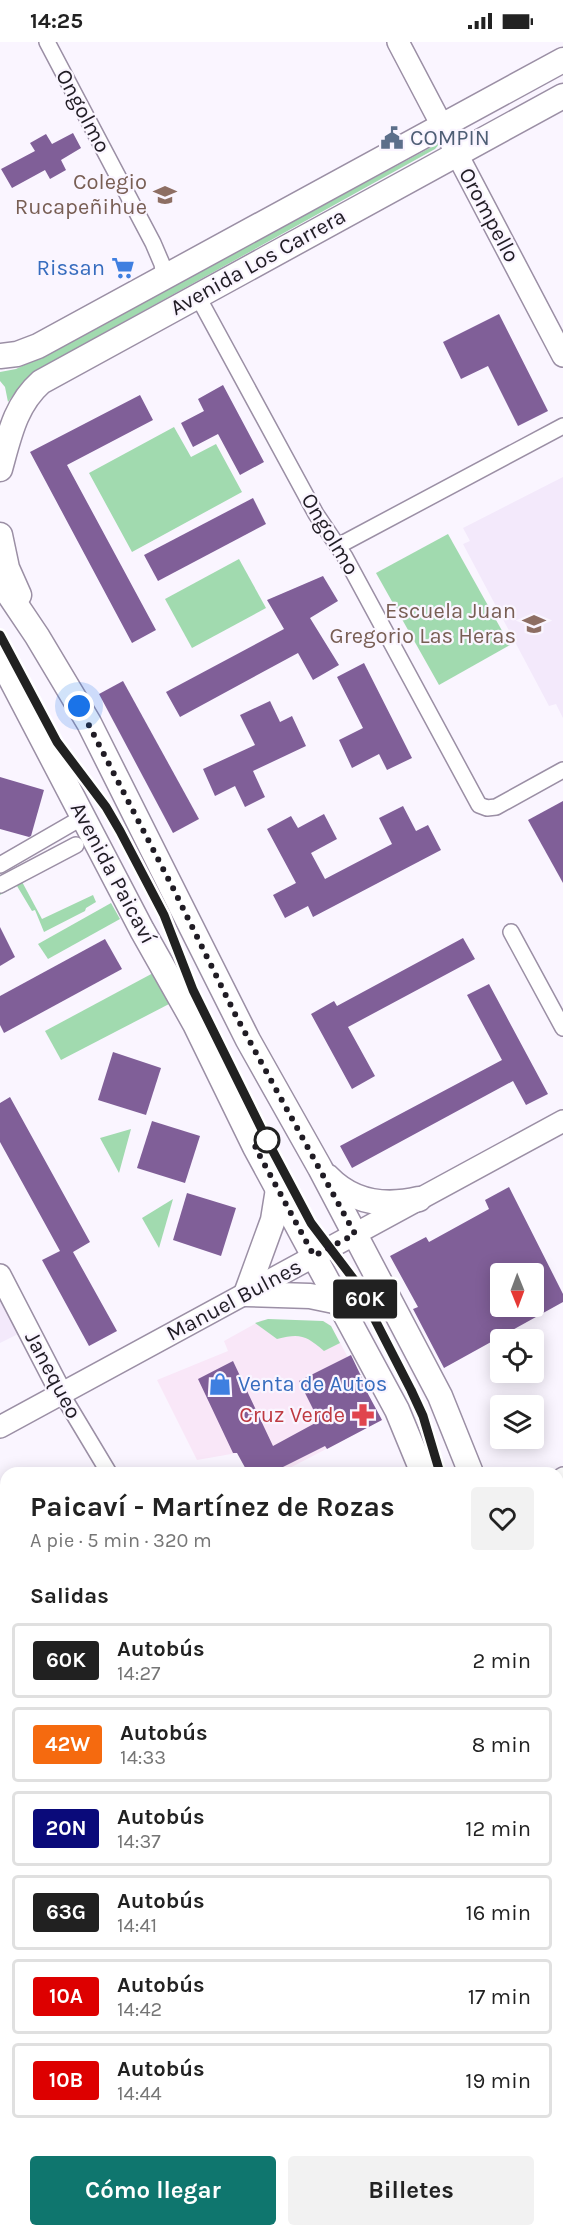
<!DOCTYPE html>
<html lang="es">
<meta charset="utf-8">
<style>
body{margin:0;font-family:Karla,sans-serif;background:#f2f2f2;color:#222;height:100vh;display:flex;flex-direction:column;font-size:22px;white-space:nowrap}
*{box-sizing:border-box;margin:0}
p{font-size:20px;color:#767676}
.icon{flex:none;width:33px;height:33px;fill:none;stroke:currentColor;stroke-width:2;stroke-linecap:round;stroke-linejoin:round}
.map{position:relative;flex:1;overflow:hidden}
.panel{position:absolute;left:0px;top:1425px;width:564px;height:770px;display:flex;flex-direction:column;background:#fff;border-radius:18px 18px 0 0;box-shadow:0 3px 15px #0003}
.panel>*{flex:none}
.badge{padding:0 12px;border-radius:4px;font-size:21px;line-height:39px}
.needle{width:39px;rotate:179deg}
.fabs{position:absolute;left:490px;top:1221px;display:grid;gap:12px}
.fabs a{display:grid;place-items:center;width:54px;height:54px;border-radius:6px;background:#fff;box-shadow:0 3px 15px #0003;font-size:30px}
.you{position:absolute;width:30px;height:30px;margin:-15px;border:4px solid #fff;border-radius:50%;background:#1a73e8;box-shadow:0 0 0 9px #1a73e833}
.map>.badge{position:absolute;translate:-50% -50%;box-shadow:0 0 0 3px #fff}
h2{padding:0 30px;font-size:22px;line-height:54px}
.round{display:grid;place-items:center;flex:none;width:63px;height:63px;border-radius:6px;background:#f2f2f2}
.overview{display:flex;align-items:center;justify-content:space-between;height:102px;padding:0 30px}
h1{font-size:28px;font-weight:700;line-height:45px}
.cta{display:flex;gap:12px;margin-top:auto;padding:12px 30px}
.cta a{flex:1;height:69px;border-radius:6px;background:#0f766e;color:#fff;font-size:24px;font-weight:700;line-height:69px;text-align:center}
.cta a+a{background:#f2f2f2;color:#222}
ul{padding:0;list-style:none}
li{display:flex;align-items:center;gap:18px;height:75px;margin:0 12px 9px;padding:0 18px;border:3px solid #e0e0e0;border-radius:6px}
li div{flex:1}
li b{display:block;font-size:22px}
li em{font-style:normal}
li .badge{min-width:66px;font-weight:700;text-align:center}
.status{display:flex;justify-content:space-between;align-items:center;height:42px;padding:0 30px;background:#fff;direction:ltr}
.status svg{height:16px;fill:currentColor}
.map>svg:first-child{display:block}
.commercial{fill:#f9e7f8}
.built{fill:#f3e9fb}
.green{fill:#a1daaf}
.water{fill:#55b2cb}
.building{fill:#805f98;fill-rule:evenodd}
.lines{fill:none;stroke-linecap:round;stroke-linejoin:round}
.street-casing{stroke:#9b8fa5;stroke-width:18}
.secondary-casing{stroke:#9b8fa5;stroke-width:24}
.primary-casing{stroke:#9b8fa5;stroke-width:27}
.street{stroke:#fff;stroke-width:15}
.secondary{stroke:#fff;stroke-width:21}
.primary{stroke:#fff;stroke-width:24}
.line-casing{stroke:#fff;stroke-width:14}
.line{stroke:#212121;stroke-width:9}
.walk{stroke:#201c24;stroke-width:6;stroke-dasharray:0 10.8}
.stop-dot{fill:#fff;stroke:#212121;stroke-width:3}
.labels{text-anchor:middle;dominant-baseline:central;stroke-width:4.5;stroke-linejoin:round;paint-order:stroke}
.street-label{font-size:22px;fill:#201c24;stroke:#faf5ff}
.service-label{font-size:22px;fill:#4e5e75;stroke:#faf5ff;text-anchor:start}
.education-label{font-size:22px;fill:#785e54;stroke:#faf5ff;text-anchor:end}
.shop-label{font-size:22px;fill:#366cbe;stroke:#faf5ff;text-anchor:end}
.health-label{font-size:22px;fill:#be3a42;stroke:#faf5ff;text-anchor:end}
</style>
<div class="status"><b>14:25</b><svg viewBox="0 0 49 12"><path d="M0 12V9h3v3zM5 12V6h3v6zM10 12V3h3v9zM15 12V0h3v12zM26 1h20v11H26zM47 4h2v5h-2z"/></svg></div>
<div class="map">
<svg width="563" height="2194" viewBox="0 0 563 2194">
<rect width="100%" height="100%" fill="#faf5ff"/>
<g class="commercial">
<polygon points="262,1278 323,1279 327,1281 331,1284 382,1378 280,1431 237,1411 197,1418 157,1338 228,1309 224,1299"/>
<polygon points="563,2002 563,2093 558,2081 558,2005"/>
</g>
<g class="built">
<polygon points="563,435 563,676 556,662 549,664 463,502 470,499 463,486"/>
<polygon points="0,1249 22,1290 0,1301"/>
<polygon points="0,1885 6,1885 6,2188 77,2189 73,2194 0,2194"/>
</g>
<g class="green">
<polygon points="441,100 435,107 46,323 24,339 8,360 5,345 0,339 0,330 16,327 40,315"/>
<polygon points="174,385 191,415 216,402 242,450 132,510 89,431"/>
<polygon points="448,492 510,603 439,643 376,531"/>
<polygon points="239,517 266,566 192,606 165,557"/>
<polygon points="20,836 42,877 93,853 96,860 86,866 85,869 44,890 35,868 32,869 17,844 0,853 0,848"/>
<polygon points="111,861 120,877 48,917 38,902"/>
<polygon points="155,930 171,961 61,1018 45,989"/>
<polygon points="131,1087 119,1131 100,1096"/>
<polygon points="173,1157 159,1206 142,1176"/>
<path d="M 268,1277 L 323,1279 L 331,1284 L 340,1301 L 324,1309 C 306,1294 301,1291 277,1297 L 255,1281 Z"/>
<polygon points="558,1749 563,1759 563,1989 558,1992"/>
<polygon points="6,2161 6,2188 77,2189 73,2194 0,2194 0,2169"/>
</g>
<g class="water">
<polygon points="0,1573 6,1574 6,1877 0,1877"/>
<polygon points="77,2189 523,2188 524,2194 73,2194"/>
</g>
<g class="building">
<polygon points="73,91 81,106 61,118 66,128 50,137 45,128 12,146 1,127 35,109 30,101 46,92 52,102"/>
<polygon points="499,272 548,369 518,384 488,324 461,337 443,300"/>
<polygon points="223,343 264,420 240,433 218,392 193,405 181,381 204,369 198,357"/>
<polygon points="140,353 153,378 67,423 156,588 132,601 30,410"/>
<polygon points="253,456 266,482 158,539 144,513"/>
<polygon points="323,534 338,559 310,576 339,623 313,638 298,611 180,675 166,650 284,587 267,558"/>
<polygon points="364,621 412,716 387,728 379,712 352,726 339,698 363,686 337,635"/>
<polygon points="123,639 199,777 173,791 99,652"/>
<polygon points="270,659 280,680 292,674 306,704 253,729 265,755 245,765 235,744 215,754 203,727 255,703 240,673"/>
<polygon points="0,735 44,748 31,794 29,795 0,787"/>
<polygon points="563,759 563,841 528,778"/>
<polygon points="403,764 416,789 428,783 441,808 313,875 308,864 285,876 273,853 296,841 267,787 291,774 298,786 324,772 337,797 311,811 325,837 392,802 379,776"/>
<polygon points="0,885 15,915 0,924"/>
<polygon points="463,896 475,917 348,985 375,1034 352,1047 311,972 334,959 337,964"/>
<polygon points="105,897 122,927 4,991 0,983 0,954"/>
<polygon points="489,942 548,1052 526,1063 513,1039 352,1126 340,1104 502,1018 467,953"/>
<polygon points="113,1010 161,1026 146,1073 98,1058"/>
<polygon points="10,1055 90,1200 73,1210 117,1289 89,1304 42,1218 60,1209 0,1100 0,1061"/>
<polygon points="152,1079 200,1094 185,1141 137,1126"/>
<path d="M 509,1145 L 563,1252 L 563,1260 L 444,1326 L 413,1267 L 418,1265 L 390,1214 L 426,1195 L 429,1200 L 489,1167 L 485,1158 ZM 501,1232 L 534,1232 L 534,1264 L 501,1264 Z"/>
<polygon points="187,1151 236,1166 221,1214 173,1198"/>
<polygon points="351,1313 362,1336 360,1337 382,1378 327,1407 325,1404 283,1425 286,1431 248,1431 237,1411 233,1411 198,1337 233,1319 273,1404 319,1379 299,1339"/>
</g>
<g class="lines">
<g class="street-casing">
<g id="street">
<polyline points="47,0 153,201 162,222 164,235"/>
<polyline points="197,253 316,472 345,515 479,763 487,766 496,765 563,728"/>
<polyline points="338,504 563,384"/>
<polyline points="0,823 83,775"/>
<polyline points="0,843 76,803"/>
<polyline points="511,890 563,986"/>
<polyline points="61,1351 109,1431"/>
<polyline points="558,1436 563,1433"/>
</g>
</g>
<g class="secondary-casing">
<g id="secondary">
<polyline points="398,0 563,314"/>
<polyline points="0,1233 61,1351"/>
<polyline points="0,1385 563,1079"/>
</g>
</g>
<g class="primary-casing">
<g id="primary">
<polyline points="0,314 17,312 38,304 563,18"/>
<path d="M 0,427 C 9,395 15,363 41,340 L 563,54"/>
<polyline points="0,493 7,526 19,553"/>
<polyline points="0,539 37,594 89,681 248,998 320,1126 440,1354 471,1431"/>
<polyline points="0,616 142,888 195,982 255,1105 397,1368 423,1431"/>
<path d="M 328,1135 C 353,1161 385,1165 419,1157"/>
<polyline points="278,1147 273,1178 246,1252 310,1254 339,1260"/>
<polyline points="558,1595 563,1604"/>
<polyline points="558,1706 563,1715"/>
</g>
</g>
<use href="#street" class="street"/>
<use href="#secondary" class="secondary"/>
<use href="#primary" class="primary"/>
</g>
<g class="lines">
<g class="line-casing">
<polyline id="line" points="0,593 57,700 106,765 120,789 164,873 193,948 268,1100 311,1181 355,1239 411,1348 423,1374 440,1431"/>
</g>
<use href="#line" class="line"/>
<polyline class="walk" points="79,664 174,848 237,976 355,1192 314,1214 255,1105 267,1098"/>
</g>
<defs>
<g id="civic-bare" transform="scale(1.8)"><path d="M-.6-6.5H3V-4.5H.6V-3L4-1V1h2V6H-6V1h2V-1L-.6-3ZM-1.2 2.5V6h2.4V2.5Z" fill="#5c6f8a" stroke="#faf5ff" stroke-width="2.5" paint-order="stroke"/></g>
<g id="school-bare" transform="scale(1.8)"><path d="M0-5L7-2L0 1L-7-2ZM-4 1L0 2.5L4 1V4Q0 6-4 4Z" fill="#8d6e63" stroke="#faf5ff" stroke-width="2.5" paint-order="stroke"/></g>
<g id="supermarket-bare" transform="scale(1.8)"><path d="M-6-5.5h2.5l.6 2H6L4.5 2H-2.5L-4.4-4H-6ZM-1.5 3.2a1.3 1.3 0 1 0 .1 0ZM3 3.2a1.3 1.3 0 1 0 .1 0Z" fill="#3f7fe0" stroke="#faf5ff" stroke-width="2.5" paint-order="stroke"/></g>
<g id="shop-bare" transform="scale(1.8)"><path d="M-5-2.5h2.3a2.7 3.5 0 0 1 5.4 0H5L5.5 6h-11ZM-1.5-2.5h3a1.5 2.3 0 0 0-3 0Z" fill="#3f7fe0" stroke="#faf5ff" stroke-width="2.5" paint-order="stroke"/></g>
<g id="pharmacy-bare" transform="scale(1.8)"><path d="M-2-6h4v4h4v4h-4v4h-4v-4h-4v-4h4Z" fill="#e0444e" stroke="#faf5ff" stroke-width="2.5" paint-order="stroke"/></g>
</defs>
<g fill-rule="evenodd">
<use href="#civic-bare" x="392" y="96"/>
<use href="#school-bare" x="165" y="153"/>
<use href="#supermarket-bare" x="123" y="226"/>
<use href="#school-bare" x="534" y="582"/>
<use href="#shop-bare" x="220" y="1342"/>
<use href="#pharmacy-bare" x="363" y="1373"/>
</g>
<circle class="stop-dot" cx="267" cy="1098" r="12"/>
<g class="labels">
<g class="street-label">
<text transform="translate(83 69) rotate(62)">Ongolmo</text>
<text transform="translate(489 173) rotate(62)">Orompello</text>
<text transform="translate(258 220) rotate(-29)">Avenida Los Carrera</text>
<text transform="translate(330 492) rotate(59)">Ongolmo</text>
<text transform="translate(113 831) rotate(62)">Avenida Paicaví</text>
<text transform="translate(234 1258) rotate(-28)">Manuel Bulnes</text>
<text transform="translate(53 1333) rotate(62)">Janequeo</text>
</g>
<g class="service-label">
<text x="410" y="96">COMPIN</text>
</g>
<g class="education-label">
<text x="147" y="140">Colegio<tspan x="147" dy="25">Rucapeñihue</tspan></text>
<text x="516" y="569">Escuela Juan<tspan x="516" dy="25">Gregorio Las Heras</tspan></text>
</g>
<g class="shop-label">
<text x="105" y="226">Rissan</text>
<text x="238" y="1342" text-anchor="start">Venta de Autos</text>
</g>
<g class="health-label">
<text x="345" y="1373">Cruz Verde</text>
</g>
</g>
</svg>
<div class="fabs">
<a><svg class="needle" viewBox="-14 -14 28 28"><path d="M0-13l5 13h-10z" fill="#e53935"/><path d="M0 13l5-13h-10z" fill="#767676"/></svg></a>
<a><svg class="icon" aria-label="locate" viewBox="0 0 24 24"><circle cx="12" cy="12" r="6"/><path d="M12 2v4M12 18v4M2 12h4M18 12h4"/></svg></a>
<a><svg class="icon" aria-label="layers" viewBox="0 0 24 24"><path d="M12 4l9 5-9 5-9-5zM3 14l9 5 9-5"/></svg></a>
</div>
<div class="you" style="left:79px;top:664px"></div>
<b class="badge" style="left:365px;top:1257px;background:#212121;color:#fff">60K</b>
<section class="panel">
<div class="overview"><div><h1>Paicaví - Martínez de Rozas</h1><p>A pie · 5 min · 320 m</p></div><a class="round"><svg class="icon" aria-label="heart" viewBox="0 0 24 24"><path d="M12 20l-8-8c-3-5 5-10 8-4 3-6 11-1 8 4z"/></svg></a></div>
<h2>Salidas</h2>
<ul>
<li><span class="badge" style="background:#212121;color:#fff">60K</span><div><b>Autobús</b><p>14:27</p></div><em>2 min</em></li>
<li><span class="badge" style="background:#f56a0f;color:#fff">42W</span><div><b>Autobús</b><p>14:33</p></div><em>8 min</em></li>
<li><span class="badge" style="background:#0a0a7a;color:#fff">20N</span><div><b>Autobús</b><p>14:37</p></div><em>12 min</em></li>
<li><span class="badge" style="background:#212121;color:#fff">63G</span><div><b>Autobús</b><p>14:41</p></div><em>16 min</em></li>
<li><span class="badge" style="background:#d00;color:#fff">10A</span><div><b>Autobús</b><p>14:42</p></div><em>17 min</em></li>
<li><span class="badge" style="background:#d00;color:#fff">10B</span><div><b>Autobús</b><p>14:44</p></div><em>19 min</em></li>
</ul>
<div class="cta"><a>Cómo llegar</a><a>Billetes</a></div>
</section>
</div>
